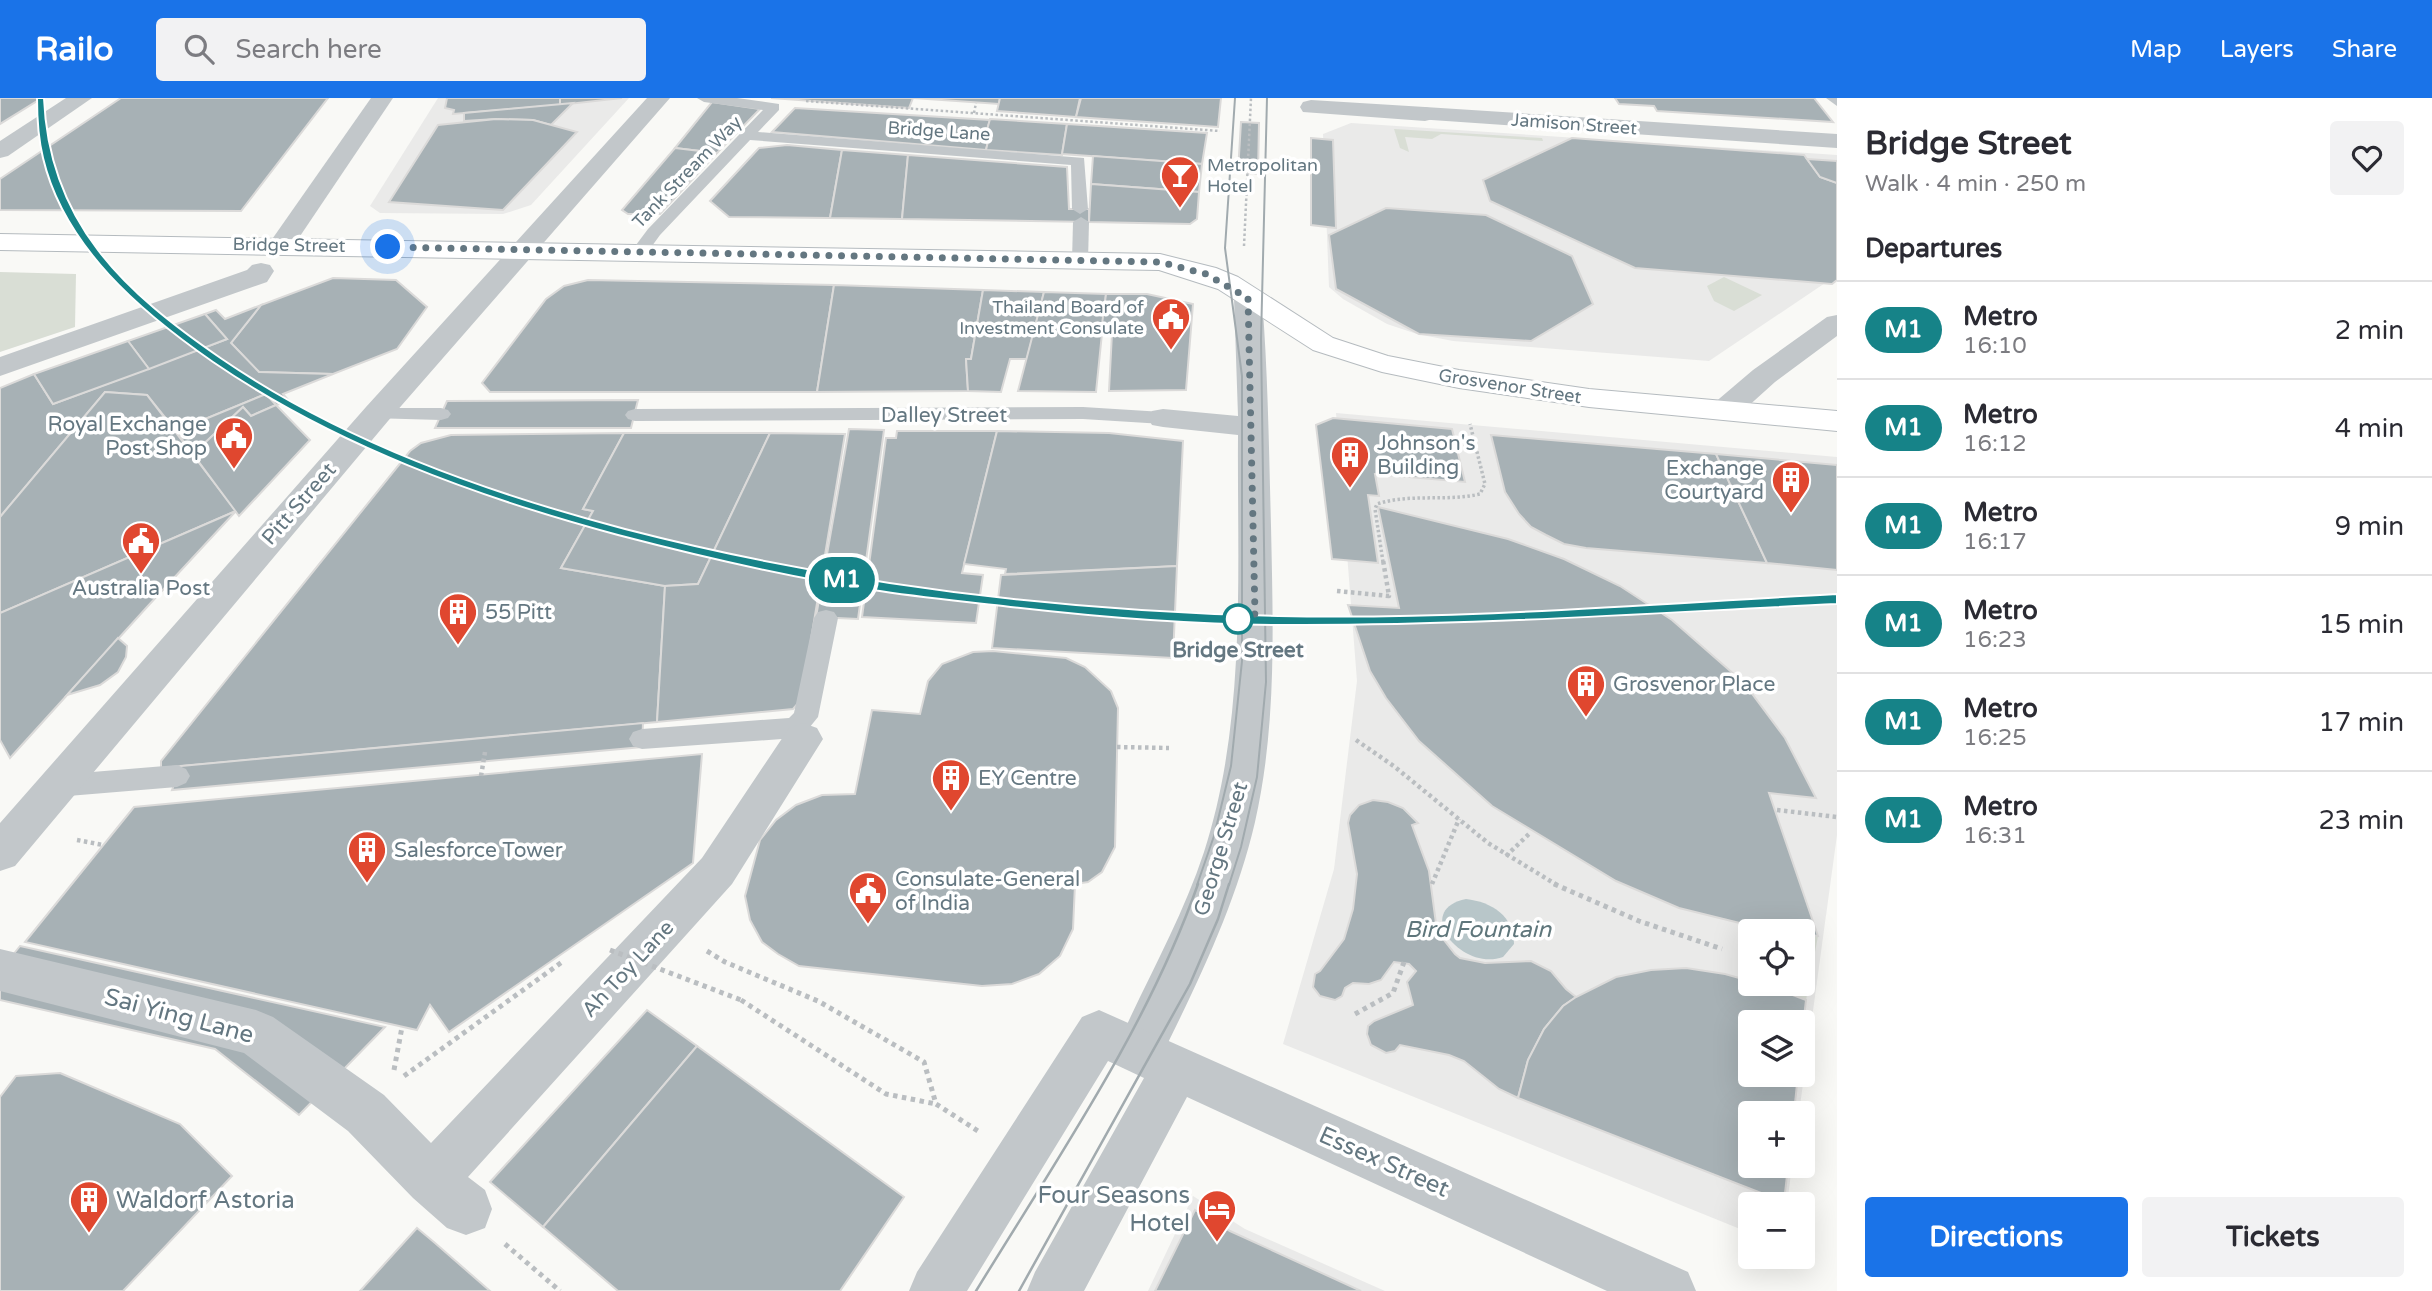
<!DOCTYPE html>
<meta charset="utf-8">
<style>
body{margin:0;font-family:"Varela Round",sans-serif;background:#f2f2f3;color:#2b2b33;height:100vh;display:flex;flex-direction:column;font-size:26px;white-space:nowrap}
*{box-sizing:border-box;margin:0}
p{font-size:23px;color:#7c7c81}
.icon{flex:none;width:38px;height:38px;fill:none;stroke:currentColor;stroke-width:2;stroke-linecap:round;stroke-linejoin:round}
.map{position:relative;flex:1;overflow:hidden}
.drawer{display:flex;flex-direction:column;background:#fff;width:595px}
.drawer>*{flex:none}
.badge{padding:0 14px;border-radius:23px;font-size:24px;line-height:46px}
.tools{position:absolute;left:1738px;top:821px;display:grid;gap:14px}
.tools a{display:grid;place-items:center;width:77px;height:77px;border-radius:7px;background:#fff;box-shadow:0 7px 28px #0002;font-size:35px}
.you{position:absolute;width:35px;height:35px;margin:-18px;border:5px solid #fff;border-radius:50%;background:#1a73e8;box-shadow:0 0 0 10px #1a73e833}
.map>.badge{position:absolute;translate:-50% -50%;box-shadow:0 0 0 4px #fff}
h2{padding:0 28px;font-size:26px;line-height:63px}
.round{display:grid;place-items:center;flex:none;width:74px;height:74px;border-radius:7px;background:#f2f2f3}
.head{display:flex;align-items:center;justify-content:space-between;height:119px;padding:0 28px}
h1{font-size:33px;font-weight:700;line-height:52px}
.primary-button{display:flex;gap:14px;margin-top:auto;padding:14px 28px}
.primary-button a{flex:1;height:80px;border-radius:7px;background:#1a73e8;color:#fff;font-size:28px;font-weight:700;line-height:80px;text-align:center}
.primary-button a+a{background:#f2f2f3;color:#2b2b33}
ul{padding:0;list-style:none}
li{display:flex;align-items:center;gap:21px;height:98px;padding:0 28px;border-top:2px solid #e1e1e2}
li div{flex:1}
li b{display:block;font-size:26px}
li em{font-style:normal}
li .badge{min-width:77px;font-weight:700;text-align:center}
header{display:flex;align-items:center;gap:42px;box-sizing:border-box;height:98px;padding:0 35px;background:#1a73e8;color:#fff}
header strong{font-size:33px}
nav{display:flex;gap:38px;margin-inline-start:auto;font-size:24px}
.search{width:490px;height:63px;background:#f2f2f3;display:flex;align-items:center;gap:18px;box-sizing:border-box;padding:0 24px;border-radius:7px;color:#7c7c81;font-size:26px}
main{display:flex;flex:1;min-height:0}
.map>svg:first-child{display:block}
.built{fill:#eaeae9;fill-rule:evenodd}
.green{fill:#d9ded5}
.water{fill:#b8c6c9}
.building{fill:#a7b1b5;stroke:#dbdad9;stroke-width:2}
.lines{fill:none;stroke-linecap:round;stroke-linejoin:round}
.secondary-casing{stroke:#b5bbbf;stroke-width:2}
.path-far3{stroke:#babec1;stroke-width:2.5;stroke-dasharray:2.5 2.5;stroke-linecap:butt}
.path-far2{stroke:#babec1;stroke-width:3.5;stroke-dasharray:2.5 2.5;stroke-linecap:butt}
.path-far1{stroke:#babec1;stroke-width:4.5;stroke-dasharray:3.5 3.5;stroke-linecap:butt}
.path{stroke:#babec1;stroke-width:5;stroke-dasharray:4.5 4.5;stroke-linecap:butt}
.service{fill:#c2c7ca;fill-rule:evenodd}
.pedestrian{fill:#c2c7ca;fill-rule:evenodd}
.minor{fill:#c2c7ca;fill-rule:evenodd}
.tertiary{fill:#c2c7ca;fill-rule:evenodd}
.secondary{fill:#fff;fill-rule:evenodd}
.tram-far1{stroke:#a1aaae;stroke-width:2}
.tram{stroke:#a1aaae;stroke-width:2.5}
.path-bridge{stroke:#babec1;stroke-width:5;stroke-dasharray:4.5 4.5;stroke-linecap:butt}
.line{fill:#168388;stroke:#fff;stroke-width:2}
.walk{stroke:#647781;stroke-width:7;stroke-dasharray:0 12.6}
.stop-dot{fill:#fff;stroke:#168388;stroke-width:3.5}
.labels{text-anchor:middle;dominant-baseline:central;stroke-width:7;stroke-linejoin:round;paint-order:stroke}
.far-street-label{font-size:18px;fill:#647781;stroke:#fff}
.far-poi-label{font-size:18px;fill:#647781;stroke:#fff;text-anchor:start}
.street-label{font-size:21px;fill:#647781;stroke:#fff}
.poi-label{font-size:21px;fill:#647781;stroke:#fff;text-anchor:start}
.stop-label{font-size:21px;font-weight:bold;fill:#647781;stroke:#fff}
.water-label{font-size:23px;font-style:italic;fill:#5f767b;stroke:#fff}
.near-street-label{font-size:24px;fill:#647781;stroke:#fff}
.near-poi-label{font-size:24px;fill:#647781;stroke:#fff;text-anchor:end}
</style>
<header>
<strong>Railo</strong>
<div class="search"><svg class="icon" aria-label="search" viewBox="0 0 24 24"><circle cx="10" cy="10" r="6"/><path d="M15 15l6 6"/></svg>Search here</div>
<nav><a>Map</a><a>Layers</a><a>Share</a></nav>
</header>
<main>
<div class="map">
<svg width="1837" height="1193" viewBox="0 0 1837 1193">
<rect width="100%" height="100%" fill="#f9f9f6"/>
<g class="built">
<polygon points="438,0 629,0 531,107 503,116 380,115 370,108"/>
<polygon points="1351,25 1837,57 1837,177 1709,263 1453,243 1417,236 1387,226 1343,201 1329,189 1323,36"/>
<path d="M 1336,315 L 1837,359 L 1837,737 L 1799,1015 L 1750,1015 L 1750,1068 L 1792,1068 L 1787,1106 L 1750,1106 L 1750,1135 L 1283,946 L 1334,771 L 1357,583 ZM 1750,833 L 1802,833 L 1802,886 L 1750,886 ZM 1750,924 L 1802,924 L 1802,976 L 1750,976 Z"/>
<polygon points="1193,1098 1245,1131 1385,1193 1148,1193"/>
</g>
<g class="green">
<polygon points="1394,31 1542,40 1543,43 1441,36 1432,41 1405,39 1409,54 1400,50"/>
<polygon points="0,174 76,176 75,229 0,254"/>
<polygon points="1724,179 1762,197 1734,213 1714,203 1707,188"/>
<polygon points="1803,836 1818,838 1806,902 1764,886 1802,886"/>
</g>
<path class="water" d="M 1466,801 C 1492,804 1514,818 1514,846 L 1503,859 C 1461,874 1412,812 1466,801 Z"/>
<g class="building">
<polygon points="0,0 42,0 0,26"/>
<polygon points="121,0 328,0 241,113 0,112 0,81"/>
<polygon points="447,0 560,0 560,7 453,16 454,12 445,10"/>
<polygon points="560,0 622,0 560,7"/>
<polygon points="771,0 913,0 909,10"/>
<polygon points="913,0 1000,0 999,6"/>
<polygon points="1000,0 1080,0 1076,19 997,13"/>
<polygon points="1081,0 1221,0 1218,29 1076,19"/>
<polygon points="1615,0 1814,0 1833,24 1657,13 1654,8 1619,6"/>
<polygon points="712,4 760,11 717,55 675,50"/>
<polygon points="573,5 551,27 533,22 496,21 464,23 464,15"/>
<polygon points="795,10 990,22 985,39 989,39 986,52 772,34"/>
<polygon points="496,21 533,22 577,34 503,112 389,104 438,27"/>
<polygon points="990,21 1067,26 1062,57 986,52 989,39 985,39"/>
<polygon points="1241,24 1259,25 1258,76 1238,74"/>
<polygon points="1067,26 1207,35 1202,66 1062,56"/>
<polygon points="1311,40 1333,42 1336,130 1311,127"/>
<polygon points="1572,40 1804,57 1820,79 1837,85 1837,182 1832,186 1635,170 1490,103 1483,82"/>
<polygon points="787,47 842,52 830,120 729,119 710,103 759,50"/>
<polygon points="675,50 717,55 660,116 628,116 622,112"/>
<polygon points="842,52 908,57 902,121 830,120"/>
<polygon points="908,57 1067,69 1069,111 1089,111 1089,124 902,121"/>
<polygon points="1093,58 1202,66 1199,94 1091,86"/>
<polygon points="1807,61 1837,63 1837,85 1820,79"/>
<polygon points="1091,86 1199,94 1197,121 1190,126 1089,124"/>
<polygon points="1386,110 1486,117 1572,158 1593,206 1531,243 1419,236 1336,191 1329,137"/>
<polygon points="333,180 396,182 427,209 397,251 333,276 259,274 231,245 261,207"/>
<polygon points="588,182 834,187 817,294 490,294 482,285 546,201 564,188"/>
<polygon points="834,187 983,192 971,261 966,261 968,293 817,294"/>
<polygon points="983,192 1044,194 1027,261 1010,261 1001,294 968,293 966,261 971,261"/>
<polygon points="1044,194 1106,196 1096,294 1018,293"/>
<polygon points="1106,196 1147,196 1193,206 1186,292 1109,293 1112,235 1101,234"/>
<polygon points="261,207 231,245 259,274 333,276 283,296 289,303 276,307 266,296 176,333 147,297 105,294 0,419 0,290 34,276 53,306 227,241 205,216 216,212 225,221"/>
<polygon points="205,216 227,241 149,271 128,243"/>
<polygon points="128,243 149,271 53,306 34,276"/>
<polygon points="105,294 147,297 236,413 0,515 0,419"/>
<polygon points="266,296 276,307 251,318 243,309 193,356 176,333"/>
<polygon points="638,302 631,330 435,330 447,303"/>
<polygon points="276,307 310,342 239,418 193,356 243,309 251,318"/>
<polygon points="1333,320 1452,331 1465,384 1375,376 1379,398 1368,397 1378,465 1332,461 1316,327"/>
<polygon points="849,331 884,332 858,521 816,519"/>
<polygon points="897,333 997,333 962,475 983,477 976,525 862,519 886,340 896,340"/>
<polygon points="997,333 1109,335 1183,343 1177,468 1005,476 1006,471 964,466"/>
<polygon points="624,335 583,411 593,413 561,470 665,488 657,624 161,670 161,663 410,353 421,345 451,337"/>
<polygon points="624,335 770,335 698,486 665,488 561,470 593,413 583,411"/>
<polygon points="770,335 845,336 801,602 793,611 657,624 665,488 698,486"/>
<polygon points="1491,337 1716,356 1767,465 1586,450 1564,446 1546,437 1531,429 1519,416 1505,394"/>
<polygon points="1716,356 1837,367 1837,472 1767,465"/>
<polygon points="1378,409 1508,441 1564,461 1620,488 1672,522 1744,585 1785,640 1816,700 1769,695 1818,838 1802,836 1802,833 1772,833 1679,810 1616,783 1492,708 1419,643 1386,600 1370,573 1348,507 1399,510"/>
<polygon points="236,413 147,509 10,660 0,642 0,515"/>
<polygon points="1177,468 1173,560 992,550 1001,477"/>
<polygon points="118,540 127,548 126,559 118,574 100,587 67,597"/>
<polygon points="993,553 1066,560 1085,569 1111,593 1118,610 1115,749 1102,774 1088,784 1075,786 1073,831 1060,858 1039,876 1012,886 982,888 799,868 778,856 762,844 750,822 745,798 760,742 776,722 796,707 822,697 855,696 872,612 920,616 928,583 942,566 973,554"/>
<polygon points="643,625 642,649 172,692 181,668"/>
<polygon points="702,656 693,765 449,934 430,907 417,932 25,844 134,709"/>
<polygon points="1373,702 1388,704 1403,710 1418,725 1412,727 1429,773 1437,833 1455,856 1460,860 1485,865 1531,863 1551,873 1566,891 1576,899 1563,908 1544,931 1528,962 1518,1000 1499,991 1464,963 1449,957 1400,947 1395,953 1386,955 1371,947 1367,936 1368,928 1374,923 1413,907 1407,884 1416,873 1409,866 1394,864 1381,882 1369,886 1353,885 1345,890 1342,898 1335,902 1320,898 1313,889 1315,876 1320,873 1344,841 1353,811 1357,776 1348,725 1350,717 1359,707"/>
<polygon points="20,848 385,929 299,1017 215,951 0,902 0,873"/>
<polygon points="1686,870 1725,876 1750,883 1750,886 1764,886 1806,902 1802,937 1802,924 1750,924 1750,976 1798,976 1794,1015 1750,1015 1750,1068 1788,1068 1784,1104 1518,1000 1528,962 1544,931 1563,908 1576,899 1616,879 1651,872"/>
<polygon points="647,912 697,948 543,1129 490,1084"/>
<polygon points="697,948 904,1099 840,1193 618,1193 543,1129"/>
<polygon points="60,975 180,1026 232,1078 123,1193 0,1193 0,999 16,978"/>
<polygon points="1195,1112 1230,1133 1361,1193 1155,1193"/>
<polygon points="417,1130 435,1145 490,1193 360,1193"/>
</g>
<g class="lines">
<g class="secondary-casing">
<polygon id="secondary" points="0,136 1160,156 1216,170 1238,179 1333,240 1388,258 1459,272 1589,291 1837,313 1837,333 1589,309 1459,290 1382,274 1313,252 1218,191 1159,172 0,152"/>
</g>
<g class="path-far3">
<polyline points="806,3 1220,33"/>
<polyline points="974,15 976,5"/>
<polyline points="1244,148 1251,0"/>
</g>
<path class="path-far2" d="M 1383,464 L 1375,411 L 1377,406 C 1411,395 1446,404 1480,396 L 1485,386 L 1470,326"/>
<g class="path-far1">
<polyline points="1337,493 1389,498 1383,462"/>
<polyline points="1356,642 1395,669 1488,745 1557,787"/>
<polyline points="1117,649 1169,650"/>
<polyline points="481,678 485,654"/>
<polyline points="1777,712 1837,719"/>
<polyline points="77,742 103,747"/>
<polyline points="1506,758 1531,734"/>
<polyline points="1432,786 1459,721"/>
</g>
<g class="path">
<polyline points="1554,786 1639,823 1722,851"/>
<polyline points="707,853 725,864 818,903 924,964 936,1006 978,1033"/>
<polyline points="741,902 886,996 936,1006"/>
<polyline points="1355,916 1393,895 1404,864"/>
<polyline points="394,972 402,929"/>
<polyline points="404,978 562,864"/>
<polyline points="505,1146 560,1193"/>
</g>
<g class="service">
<polygon points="697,0 737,0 779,6 779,12 758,34 1084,60 1088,111 1080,116 1072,111 1071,67 750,42 660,137 644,159 632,159 630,155 648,131 763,12 704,4"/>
<polygon points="1826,0 1837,0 1837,8"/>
<polygon points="1081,119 1089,124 1088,163 1080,168 1072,163 1073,124"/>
<polygon points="1083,309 1163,314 1170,316 1173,320 1170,324 1163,326 1083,321 635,323 628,321 625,317 628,313 635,311"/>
<polygon points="377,310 441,310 448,312 451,316 448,320 441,322 370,320 367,316 370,312"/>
<polygon points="826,512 834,514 838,520 818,619 805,635 782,641 642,651 633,648 629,641 633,634 642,631 789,620 794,615 814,520 818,514"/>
<polygon points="177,667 186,671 190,678 186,685 177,689 56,699 47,696 43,688 47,680 56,677"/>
</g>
<g class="pedestrian">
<polygon points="1311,2 1425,9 1433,11 1436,16 1433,21 1425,23 1303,14 1300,9 1303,4"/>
<polygon points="261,165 270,167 274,173 267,184 0,278 0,259 247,172 252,167"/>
<path d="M 1248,192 L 1258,194 L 1262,200 C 1268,276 1269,352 1271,428 C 1273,526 1277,627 1255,724 C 1235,810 1195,890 1156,969 L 1139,976 L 1122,969 L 1115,953 C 1144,886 1181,824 1204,754 C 1247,621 1237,475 1238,337 L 1163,329 L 1152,327 L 1148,320 L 1152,313 L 1163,311 L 1238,318 L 1234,200 L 1238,194 Z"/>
<polygon points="803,625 817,630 823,641 732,786 468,1079 485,1092 492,1111 485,1130 466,1137 447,1130 413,1100 348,1033 244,955 0,893 0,851 256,912 273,919 384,997 431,1045 702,760 789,630"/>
</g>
<g class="minor">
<polygon points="66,0 92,0 8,58 0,60 0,43"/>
<polygon points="371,0 393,0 290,153 281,155 272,153 268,147"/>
<polygon points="647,0 670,0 388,323 15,768 0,773 0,725 366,309"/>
<polygon points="1425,9 1837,36 1837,50 1417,21 1414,16 1417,11"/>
<polygon points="1099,912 1688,1174 1696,1193 1607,1193 1187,999 1084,1193 1027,1193 1035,1174 1144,980 1108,963 967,1193 909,1193 917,1174 1082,919"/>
</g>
<polygon class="tertiary" points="1837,217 1837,238 1775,284 1735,320 1724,322 1713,320 1709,313 1713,306 1753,272 1827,219"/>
<use href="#secondary" class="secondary"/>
<g class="tram-far1">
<polyline points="1197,787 1214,738 1231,668 1242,563 1242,278 1225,150 1235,0"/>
<polyline points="1229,787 1241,749 1257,679 1266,584 1261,241 1267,0"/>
</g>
<g class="tram">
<path d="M 976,1193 C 1056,1062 1147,931 1198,786"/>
<polyline points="1019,1193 1190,886 1218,821 1229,786"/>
</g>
<polyline class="path-bridge" points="610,852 741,902"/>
</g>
<path class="line" d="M 37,0 L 44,0 C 49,125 124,194 222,261 C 342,343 485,394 625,431 C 838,486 1058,513 1278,518 C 1464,522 1651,506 1837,496 L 1837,506 C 1653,515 1469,528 1284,527 C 1190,527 1096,519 1003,508 C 960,503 916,499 873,492 C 787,479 702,459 618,437 C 477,399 334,347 213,264 C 141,214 64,149 43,60 C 38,40 37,20 37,0 Z"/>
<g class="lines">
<polyline class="walk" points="388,149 1160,164 1206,176 1248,200 1255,516 1238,521"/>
</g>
<defs>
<g id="bar-pin" transform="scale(2.0125)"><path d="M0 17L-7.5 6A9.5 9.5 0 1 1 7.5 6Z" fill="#e0472f" stroke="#fff"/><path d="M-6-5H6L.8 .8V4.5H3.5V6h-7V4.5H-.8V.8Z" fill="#fff"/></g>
<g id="civic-pin" transform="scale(2.0125)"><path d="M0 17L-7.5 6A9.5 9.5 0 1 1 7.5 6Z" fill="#e0472f" stroke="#fff"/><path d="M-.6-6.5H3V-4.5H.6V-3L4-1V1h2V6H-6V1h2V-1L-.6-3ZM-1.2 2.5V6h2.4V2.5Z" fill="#fff"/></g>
<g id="building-pin" transform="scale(2.0125)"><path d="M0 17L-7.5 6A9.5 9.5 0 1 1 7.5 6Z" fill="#e0472f" stroke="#fff"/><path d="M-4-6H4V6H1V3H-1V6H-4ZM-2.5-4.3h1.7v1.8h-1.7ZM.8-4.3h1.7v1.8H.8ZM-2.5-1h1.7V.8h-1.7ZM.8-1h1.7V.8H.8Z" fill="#fff"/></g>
<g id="hotel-pin" transform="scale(2.0125)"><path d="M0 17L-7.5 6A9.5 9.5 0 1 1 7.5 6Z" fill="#e0472f" stroke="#fff"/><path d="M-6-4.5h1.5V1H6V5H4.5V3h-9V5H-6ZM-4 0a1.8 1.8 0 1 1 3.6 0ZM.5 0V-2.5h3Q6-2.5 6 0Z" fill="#fff"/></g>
</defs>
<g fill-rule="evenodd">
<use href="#bar-pin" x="1180" y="77"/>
<use href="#civic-pin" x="1171" y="219"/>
<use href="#civic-pin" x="234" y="338"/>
<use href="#building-pin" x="1350" y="357"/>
<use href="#building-pin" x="1791" y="382"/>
<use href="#civic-pin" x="141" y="443"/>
<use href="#building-pin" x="458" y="514"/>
<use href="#building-pin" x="1586" y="586"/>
<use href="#building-pin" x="951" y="680"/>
<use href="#building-pin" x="367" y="752"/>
<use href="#civic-pin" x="868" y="793"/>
<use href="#building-pin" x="89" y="1102"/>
<use href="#hotel-pin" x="1217" y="1111"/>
</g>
<circle class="stop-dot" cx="1238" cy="521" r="14"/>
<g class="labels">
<g class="far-street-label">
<text transform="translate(1574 26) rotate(4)">Jamison Street</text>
<text transform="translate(939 33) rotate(4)">Bridge Lane</text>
<text transform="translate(687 74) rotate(-46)">Tank Stream Way</text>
<text transform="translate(289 147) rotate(1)">Bridge Street</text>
<text transform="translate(1510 288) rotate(9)">Grosvenor Street</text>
</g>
<g class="far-poi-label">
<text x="1207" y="67">Metropolitan<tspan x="1207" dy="21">Hotel</tspan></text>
<text x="1144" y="209" text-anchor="end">Thailand Board of<tspan x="1144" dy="21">Investment Consulate</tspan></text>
</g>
<g class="street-label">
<text x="944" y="317">Dalley Street</text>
<text transform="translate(299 406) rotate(-49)">Pitt Street</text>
<text transform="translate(1221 751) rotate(-73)">George Street</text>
<text transform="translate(628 871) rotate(-47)">Ah Toy Lane</text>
</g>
<g class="poi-label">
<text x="207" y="326" text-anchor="end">Royal Exchange<tspan x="207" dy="24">Post Shop</tspan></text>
<text x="1377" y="345">Johnson's<tspan x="1377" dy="24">Building</tspan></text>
<text x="1764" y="370" text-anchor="end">Exchange<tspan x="1764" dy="24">Courtyard</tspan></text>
<text x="141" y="490" text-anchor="middle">Australia Post</text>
<text x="485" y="514">55 Pitt</text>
<text x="1613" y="586">Grosvenor Place</text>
<text x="978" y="680">EY Centre</text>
<text x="394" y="752">Salesforce Tower</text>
<text x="895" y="781">Consulate-General<tspan x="895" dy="24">of India</tspan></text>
</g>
<g class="stop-label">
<text x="1238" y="552">Bridge Street</text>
</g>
<g class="water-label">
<text x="1478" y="832">Bird Fountain</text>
</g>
<g class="near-street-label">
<text transform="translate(179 918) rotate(15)">Sai Ying Lane</text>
<text transform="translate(1384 1064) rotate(24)">Essex Street</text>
</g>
<g class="near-poi-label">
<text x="1190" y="1097">Four Seasons<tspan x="1190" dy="28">Hotel</tspan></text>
<text x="116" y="1102" text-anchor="start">Waldorf Astoria</text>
</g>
</g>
</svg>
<div class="tools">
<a><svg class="icon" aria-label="locate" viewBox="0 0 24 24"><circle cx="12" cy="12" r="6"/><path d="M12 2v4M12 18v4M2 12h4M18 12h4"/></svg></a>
<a><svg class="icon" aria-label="layers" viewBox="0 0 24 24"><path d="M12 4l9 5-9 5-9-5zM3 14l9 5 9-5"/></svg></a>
<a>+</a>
<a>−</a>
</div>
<div class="you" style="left:388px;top:149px"></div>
<b class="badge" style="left:842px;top:482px;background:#168388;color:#fff">M1</b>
</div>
<section class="drawer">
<div class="head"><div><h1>Bridge Street</h1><p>Walk · 4 min · 250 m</p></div><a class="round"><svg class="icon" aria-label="heart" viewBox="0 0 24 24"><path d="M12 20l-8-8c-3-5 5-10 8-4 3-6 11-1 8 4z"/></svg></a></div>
<h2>Departures</h2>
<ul>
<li><span class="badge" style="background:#168388;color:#fff">M1</span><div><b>Metro</b><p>16:10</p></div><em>2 min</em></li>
<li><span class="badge" style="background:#168388;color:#fff">M1</span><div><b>Metro</b><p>16:12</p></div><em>4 min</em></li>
<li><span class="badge" style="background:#168388;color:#fff">M1</span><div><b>Metro</b><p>16:17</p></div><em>9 min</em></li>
<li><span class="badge" style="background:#168388;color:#fff">M1</span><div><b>Metro</b><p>16:23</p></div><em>15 min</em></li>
<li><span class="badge" style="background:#168388;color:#fff">M1</span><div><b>Metro</b><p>16:25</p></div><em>17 min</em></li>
<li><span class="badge" style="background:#168388;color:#fff">M1</span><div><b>Metro</b><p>16:31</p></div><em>23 min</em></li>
</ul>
<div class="primary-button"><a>Directions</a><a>Tickets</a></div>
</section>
</main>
